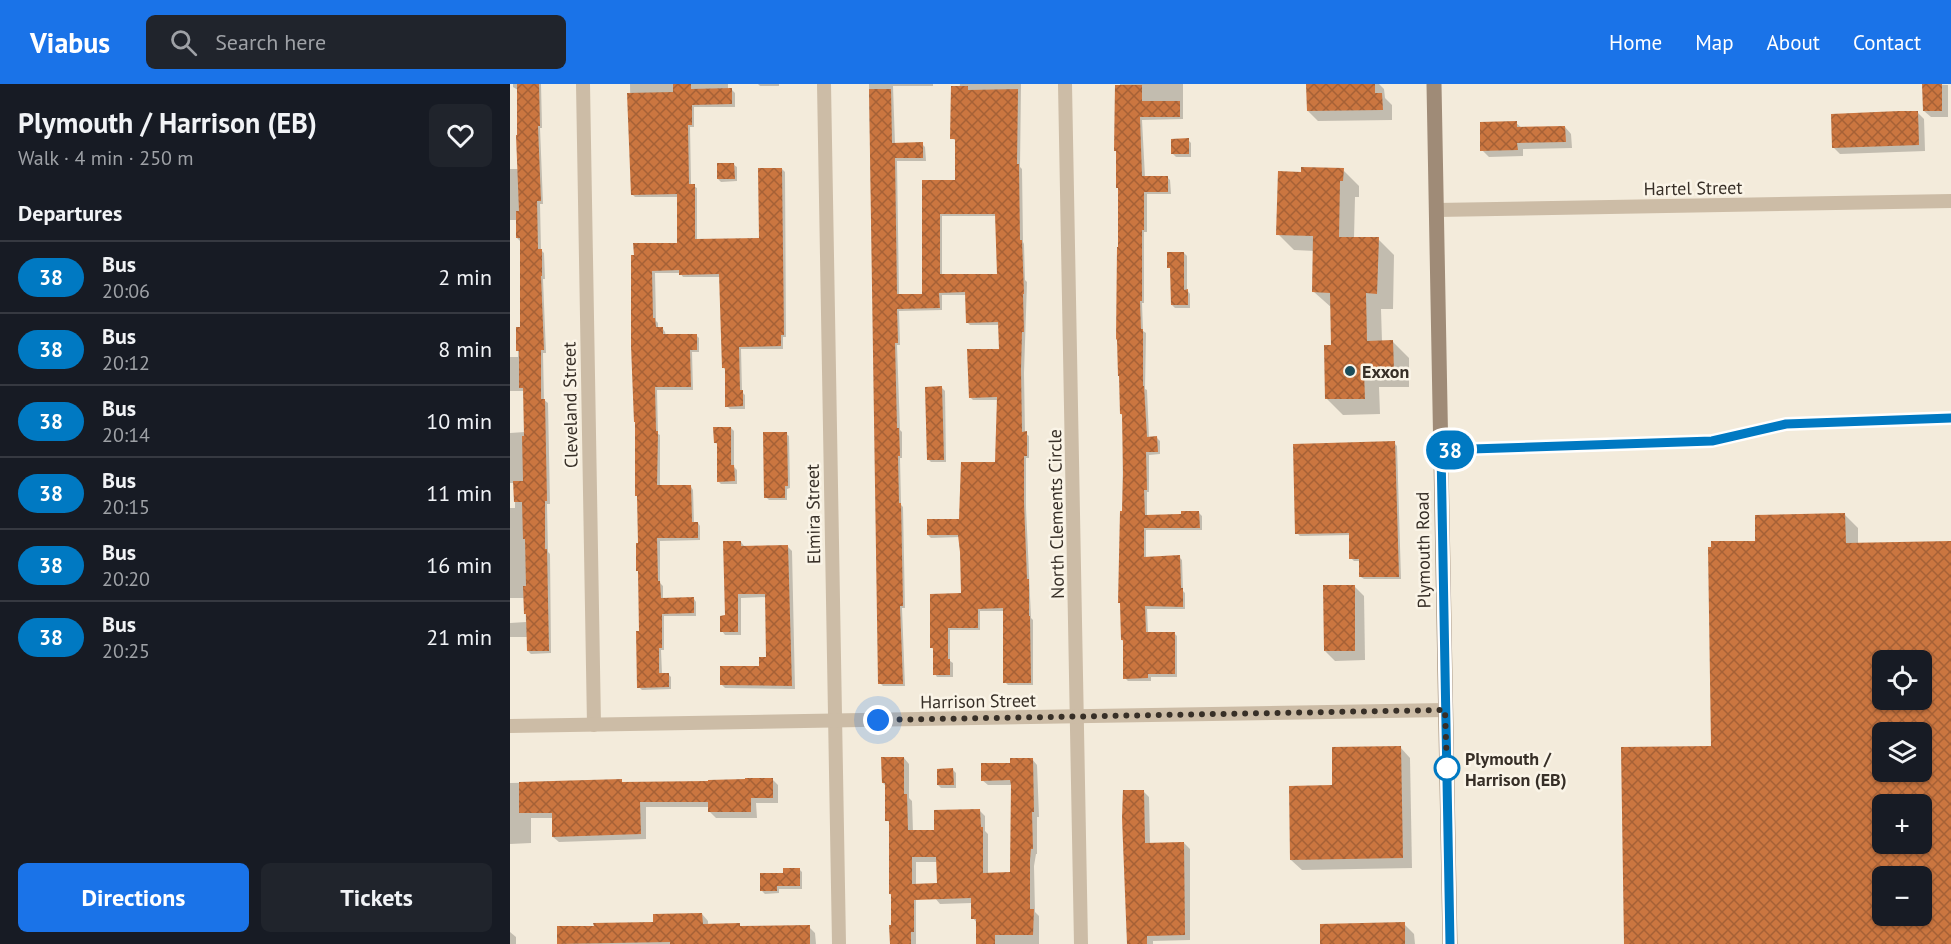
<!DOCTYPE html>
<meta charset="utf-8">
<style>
body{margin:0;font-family:"PT Sans",sans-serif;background:#20242c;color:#f1f3f6;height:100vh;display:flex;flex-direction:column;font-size:22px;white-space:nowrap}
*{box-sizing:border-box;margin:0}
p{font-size:20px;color:#9ea1a6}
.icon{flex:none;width:33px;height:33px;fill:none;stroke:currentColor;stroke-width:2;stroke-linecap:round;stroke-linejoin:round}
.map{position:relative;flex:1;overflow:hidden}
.details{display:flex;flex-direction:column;background:#171b24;width:510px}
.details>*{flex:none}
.badge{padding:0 12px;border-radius:20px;font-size:21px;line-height:39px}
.fabs{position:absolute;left:1362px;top:566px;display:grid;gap:12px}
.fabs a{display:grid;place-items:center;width:60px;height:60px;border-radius:9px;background:#171b24;box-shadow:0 2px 4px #0004;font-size:30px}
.you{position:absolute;width:30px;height:30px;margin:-15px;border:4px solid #fff;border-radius:50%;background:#1a73e8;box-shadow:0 0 0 9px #1a73e833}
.map>.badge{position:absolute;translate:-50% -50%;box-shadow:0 0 0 3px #fff}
h2{padding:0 18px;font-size:22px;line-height:54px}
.round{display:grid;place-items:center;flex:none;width:63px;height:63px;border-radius:9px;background:#20242c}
.head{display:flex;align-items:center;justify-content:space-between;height:102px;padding:0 18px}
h1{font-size:28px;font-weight:600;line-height:45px}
.button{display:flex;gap:12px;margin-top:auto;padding:12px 18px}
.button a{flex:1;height:69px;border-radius:9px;background:#1a73e8;color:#fff;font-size:24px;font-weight:600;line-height:69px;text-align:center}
.button a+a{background:#20242c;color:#f1f3f6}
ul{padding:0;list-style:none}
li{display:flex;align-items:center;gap:18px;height:72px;padding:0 18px;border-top:2px solid #363941}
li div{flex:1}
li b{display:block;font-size:22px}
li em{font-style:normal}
li .badge{min-width:66px;font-weight:700;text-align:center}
header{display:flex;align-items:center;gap:36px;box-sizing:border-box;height:84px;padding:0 30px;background:#1a73e8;color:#fff}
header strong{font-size:28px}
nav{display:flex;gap:33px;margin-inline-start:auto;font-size:21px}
.search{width:420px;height:54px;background:#20242c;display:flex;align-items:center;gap:15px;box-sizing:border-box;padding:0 21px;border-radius:9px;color:#9ea1a6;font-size:22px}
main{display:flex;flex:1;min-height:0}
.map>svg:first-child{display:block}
.shadow{fill:#0003;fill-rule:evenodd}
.building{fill:url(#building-cross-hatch);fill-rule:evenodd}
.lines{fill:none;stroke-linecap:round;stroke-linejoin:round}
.minor{stroke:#ccbca6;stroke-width:14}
.secondary{stroke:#9f8b77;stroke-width:15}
.line-casing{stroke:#fff;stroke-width:14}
.line{stroke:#0079c2;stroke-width:9}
.walk{stroke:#372f27;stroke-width:6;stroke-dasharray:0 10.8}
.poi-dot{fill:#1b4d5b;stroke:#faf4e7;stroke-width:2}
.stop-dot{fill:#fff;stroke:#0079c2;stroke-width:3}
.labels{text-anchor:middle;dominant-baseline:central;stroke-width:5;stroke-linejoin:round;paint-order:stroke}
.street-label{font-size:18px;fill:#372f27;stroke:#faf4e7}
.poi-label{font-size:18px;font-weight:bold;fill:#372f27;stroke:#faf4e7;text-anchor:start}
.stop-label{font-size:18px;font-weight:bold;fill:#372f27;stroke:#faf4e7;text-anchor:start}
</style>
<header>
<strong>Viabus</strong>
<div class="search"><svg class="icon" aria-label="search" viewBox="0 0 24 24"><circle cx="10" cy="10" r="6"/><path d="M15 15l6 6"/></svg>Search here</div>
<nav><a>Home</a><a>Map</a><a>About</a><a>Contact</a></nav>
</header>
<main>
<section class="details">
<div class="head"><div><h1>Plymouth / Harrison (EB)</h1><p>Walk · 4 min · 250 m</p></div><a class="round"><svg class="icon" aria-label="heart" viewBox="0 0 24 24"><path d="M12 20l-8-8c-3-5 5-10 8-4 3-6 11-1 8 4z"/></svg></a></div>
<h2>Departures</h2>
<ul>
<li><span class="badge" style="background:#0079c2;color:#fff">38</span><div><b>Bus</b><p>20:06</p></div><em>2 min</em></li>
<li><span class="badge" style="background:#0079c2;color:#fff">38</span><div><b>Bus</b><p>20:12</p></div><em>8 min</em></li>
<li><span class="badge" style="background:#0079c2;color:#fff">38</span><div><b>Bus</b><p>20:14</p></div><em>10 min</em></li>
<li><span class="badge" style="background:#0079c2;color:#fff">38</span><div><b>Bus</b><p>20:15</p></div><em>11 min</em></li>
<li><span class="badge" style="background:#0079c2;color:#fff">38</span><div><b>Bus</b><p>20:20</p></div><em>16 min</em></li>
<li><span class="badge" style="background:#0079c2;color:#fff">38</span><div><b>Bus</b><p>20:25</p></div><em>21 min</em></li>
</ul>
<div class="button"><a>Directions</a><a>Tickets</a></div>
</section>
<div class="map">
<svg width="1441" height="860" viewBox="0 0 1441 860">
<defs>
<pattern id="building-cross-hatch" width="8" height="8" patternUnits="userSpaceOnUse" patternTransform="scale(1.5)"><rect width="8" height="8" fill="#cb7640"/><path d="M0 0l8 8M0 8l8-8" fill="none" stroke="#a66136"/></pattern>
</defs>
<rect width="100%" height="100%" fill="#f3ebdb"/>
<g class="shadow">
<polygon points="3,0 31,0 32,44 30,44 33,120 30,120 31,166 34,169 35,195 33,195 36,269 33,269 34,316 38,319 40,420 37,420 38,468 40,470 41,569 21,570 18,567 18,553 0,553 0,539 16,538 15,514 0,514 0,424 5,424 5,399 0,399 0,349 15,348 15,307 0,307 0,273 8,273 8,244 11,244 11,158 7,154 7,136 0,136 0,85 8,85 8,6 3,3"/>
<polygon points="120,0 218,0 218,6 222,6 225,9 225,23 184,23 184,43 180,43 181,101 187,104 187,157 250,156 272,85 275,88 276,253 273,253 273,265 231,265 232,308 235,311 235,325 220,325 217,322 216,287 213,283 211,193 173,193 170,189 145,189 146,237 148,239 148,245 153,245 155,248 156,252 186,251 189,254 189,268 182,268 183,306 147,306 148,350 150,351 150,403 181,403 183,406 184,439 188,439 190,442 190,456 150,457 150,499 153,502 153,515 184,515 186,518 186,532 154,532 154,566 151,566 152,590 158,590 161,593 161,605 132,606 129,603 131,548 130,461 123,173 168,160 168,113 125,113 122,110"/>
<polygon points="248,0 269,0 269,2 250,2"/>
<path d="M 359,0 L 423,0 L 423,2 L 383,2 L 385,60 L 412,60 L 415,63 L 416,77 L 387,77 L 389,211 L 413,211 L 413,98 L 446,97 L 446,57 L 442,54 L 450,0 L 511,0 L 510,83 L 512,85 L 513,158 L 514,160 L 515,196 L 517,198 L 514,289 L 515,349 L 519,352 L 519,374 L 516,374 L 516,423 L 521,534 L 523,536 L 523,601 L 498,601 L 495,598 L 494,527 L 470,527 L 470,546 L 440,546 L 440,577 L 443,579 L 443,593 L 427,593 L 425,590 L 425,566 L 422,564 L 452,510 L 450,453 L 421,454 L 418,451 L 451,437 L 487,379 L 488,316 L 463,316 L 460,313 L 490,266 L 490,241 L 460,241 L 457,238 L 456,211 L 432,211 L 432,226 L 389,227 L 390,261 L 387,261 L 390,346 L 392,348 L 392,374 L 390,374 L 391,421 L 393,423 L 395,524 L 392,524 L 395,602 L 373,602 L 370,599 ZM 432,132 L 486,132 L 489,192 L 432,192 Z"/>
<polygon points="610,0 673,0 673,35 632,36 635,93 657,93 660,96 661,110 637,110 637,148 634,148 634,219 632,219 633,247 636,249 635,305 637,306 639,354 647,354 650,357 650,370 639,371 639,408 637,408 637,432 689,429 692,432 692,446 636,446 636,474 669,473 672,476 673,507 675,509 675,525 637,525 638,549 664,549 667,552 667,593 641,593 641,597 618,597 615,594 614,558 612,556 613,332 611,330"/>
<polygon points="798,0 869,0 874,5 875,14 882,21 882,36 808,37 798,27"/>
<polygon points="1414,0 1438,1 1438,33 1421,33 1414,27"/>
<polygon points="1408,29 1414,35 1415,67 1330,70 1323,63"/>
<polygon points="1006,39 1012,44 1055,43 1061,50 1062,64 1013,65 1013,72 979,73 972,66"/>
<polygon points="678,56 681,59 681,73 666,73 663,70"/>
<polygon points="224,81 227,83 227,97 211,98 208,95"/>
<polygon points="833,86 849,102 849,113 845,113 844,154 868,155 884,171 883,225 871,225 872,258 883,258 899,274 899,303 869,303 870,330 833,331 817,315 823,263 822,224 804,208 805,167 784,166 768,150 792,89"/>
<polygon points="674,169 677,172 677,206 680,210 680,224 665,224 662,221 661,186 659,183"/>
<polygon points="432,304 435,307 436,378 421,378 418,375"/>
<polygon points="221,344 224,347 224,383 227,386 227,400 211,400 208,397 208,361 205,358"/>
<polygon points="276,350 279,352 280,404 277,405 277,416 259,416 256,413"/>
<polygon points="884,359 887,362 891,495 854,495 851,493 851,477 844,477 841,474 841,451 790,452 787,449"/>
<path d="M 1335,431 L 1348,444 L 1348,460 L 1441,459 L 1441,860 L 1116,860 L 1202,663 L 1246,458 ZM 1372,576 L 1412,576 L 1412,615 L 1372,615 ZM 1372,648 L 1412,648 L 1412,687 L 1372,687 ZM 1372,720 L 1412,720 L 1412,759 L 1372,759 ZM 1372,792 L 1412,792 L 1412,831 L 1372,831 Z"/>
<polygon points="231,458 234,462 278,463 282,467 285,605 215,604 211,600 250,583 258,575 257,513 231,514 231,551 215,551 212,547 216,533"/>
<polygon points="844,502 854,512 855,576 825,577 815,567"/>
<polygon points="890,663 900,674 902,784 792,786 781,776 824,703"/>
<polygon points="394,674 399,680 399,714 402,717 403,748 426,747 469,726 475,732 475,747 478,750 478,790 501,790 503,701 478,701 472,696 501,681 522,675 527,681 529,733 527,733 527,770 526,770 524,782 525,828 529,832 529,860 467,860 467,839 463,834 462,819 430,820 425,814 428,800 428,778 406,778 406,860 380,860 383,842 382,811 380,810 381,740 377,736 376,702 373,699"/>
<polygon points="443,686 446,689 446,704 431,704 428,701"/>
<polygon points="262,695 268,701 268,719 246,719 247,734 206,734 200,728 200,723 136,723 136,755 49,758 43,753 43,734 21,734 21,759 0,760 0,699 111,697 114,699 200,699"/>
<polygon points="633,707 639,713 640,760 674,759 680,765 680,856 643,857 643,860 617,860"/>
<polygon points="289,785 292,788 292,805 269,805 269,809 255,810 252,807 275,790"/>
<polygon points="192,830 198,837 198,842 229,841 232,844 299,843 305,849 306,860 49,860 48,844 145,839"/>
<polygon points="894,840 904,850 905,860 811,860"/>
<polygon points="0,848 6,853 6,860 0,860"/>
</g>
<g class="building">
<polygon points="7,0 29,0 30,42 28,42 31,117 27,117 28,165 32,165 32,192 31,192 34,266 31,266 31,315 35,315 37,417 35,417 35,465 37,465 39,567 17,567 16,530 14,530 13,502 16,502 15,455 13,455 12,418 4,418 3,397 13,397 12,352 14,352 13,304 9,304 9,267 6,267 6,243 10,243 10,154 6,154 6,127 9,127 6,51 7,51"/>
<polygon points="163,0 181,0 181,5 222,4 222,20 182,21 182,41 178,41 179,100 185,100 185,155 249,154 248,84 272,84 274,251 271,251 271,262 229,263 230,306 233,306 233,322 215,323 215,284 212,284 209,190 169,191 169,186 142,187 143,234 145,234 146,243 153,243 153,250 187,250 187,266 180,266 181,303 145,303 146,347 148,347 147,401 181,401 182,438 188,438 188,454 147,454 148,497 150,497 151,514 184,513 184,529 152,530 152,564 149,564 149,589 159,589 159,603 127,604 126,547 129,547 128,487 126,487 126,459 128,459 127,412 125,412 125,338 124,338 121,262 121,171 124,171 123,159 167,159 167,110 121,111 117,9 163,8"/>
<polygon points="796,0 865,0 865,9 872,9 873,26 797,27"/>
<polygon points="1412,0 1432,0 1432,27 1413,27"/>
<polygon points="605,1 632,1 632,17 670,17 670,33 630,33 632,92 658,92 658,108 634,108 634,146 632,146 632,217 630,217 631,245 633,245 633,302 634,302 637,353 647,352 648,368 636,368 637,406 634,406 635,431 671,430 671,427 689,427 690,444 634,444 634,473 670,471 671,504 673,504 673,523 635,522 636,548 665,548 665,590 638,590 638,594 613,595 613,556 611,556 610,519 608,519 610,427 612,427 613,390 612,330 610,330 609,292 608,292 607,255 606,256 607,163 608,163 608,104 606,104 606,67 604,67"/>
<path d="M 441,2 L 458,2 L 458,6 L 508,5 L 507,80 L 509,80 L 510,156 L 512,156 L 514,210 L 513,210 L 514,248 L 512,248 L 511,285 L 512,348 L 517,347 L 517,372 L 514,372 L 514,419 L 517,495 L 519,495 L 519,532 L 520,532 L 521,599 L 493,599 L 493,524 L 468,525 L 468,544 L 438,544 L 438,575 L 440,575 L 440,591 L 423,591 L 423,564 L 420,564 L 420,510 L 451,509 L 450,468 L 448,451 L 417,451 L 417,435 L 449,435 L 451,378 L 485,378 L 487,313 L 459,314 L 457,265 L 489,265 L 488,238 L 456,239 L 455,208 L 429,209 L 430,224 L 387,225 L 388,259 L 385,259 L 387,344 L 389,344 L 390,372 L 388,372 L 389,419 L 391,419 L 393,522 L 390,522 L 393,600 L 368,600 L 359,5 L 381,5 L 382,59 L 413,58 L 413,74 L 385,74 L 387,210 L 412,210 L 412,96 L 445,96 L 445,55 L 440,55 ZM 430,130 L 485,130 L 487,190 L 430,190 Z"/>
<polygon points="1389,27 1408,27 1409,61 1322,64 1321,30"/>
<polygon points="1007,37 1007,43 1055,42 1056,58 1007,59 1008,66 970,67 970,38"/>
<polygon points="679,54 679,70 661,70 661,55"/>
<polygon points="207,79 224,79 225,95 207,95"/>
<polygon points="791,83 834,84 833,97 830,97 829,153 869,153 867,210 856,209 857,257 883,256 884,287 854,288 855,315 815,315 814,261 821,261 820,209 802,208 803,152 766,151 768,87 791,88"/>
<polygon points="657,168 674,168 674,206 678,205 678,221 661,221 660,184 657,184"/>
<polygon points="432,302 434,376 417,376 415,303"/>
<polygon points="203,343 221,343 221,381 224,381 225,397 207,398 207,359 204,359"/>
<polygon points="253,348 277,348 278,402 275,402 275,414 254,414"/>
<polygon points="885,357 889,493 849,493 849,475 839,475 839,449 785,450 783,360"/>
<path d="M 1335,429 L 1336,459 L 1441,457 L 1441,860 L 1114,860 L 1111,663 L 1201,662 L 1198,463 L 1201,463 L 1201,457 L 1245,457 L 1245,431 ZM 1372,576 L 1412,576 L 1412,615 L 1372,615 ZM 1372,648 L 1412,648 L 1412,687 L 1372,687 ZM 1372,720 L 1412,720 L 1412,759 L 1372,759 ZM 1372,792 L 1412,792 L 1412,831 L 1372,831 Z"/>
<polygon points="213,457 231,457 231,462 278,461 282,602 210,601 210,582 249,582 249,573 256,573 255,510 228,510 228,548 210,548 210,532 215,531"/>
<polygon points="813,501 845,501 845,567 814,567"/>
<polygon points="891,662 893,774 780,776 779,702 822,701 822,663"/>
<path d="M 371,673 L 394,673 L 394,710 L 397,710 L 398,746 L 424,746 L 424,726 L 470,725 L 471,743 L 473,743 L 473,789 L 500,788 L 501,701 L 500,696 L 471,697 L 471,679 L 500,679 L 500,674 L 523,674 L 524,728 L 522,728 L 523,765 L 521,765 L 520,776 L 520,825 L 524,825 L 523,851 L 485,851 L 485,860 L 466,860 L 466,835 L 461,835 L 461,814 L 404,816 L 404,848 L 401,848 L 401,860 L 380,860 L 379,841 L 381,841 L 381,810 L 379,810 L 379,737 L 375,737 L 375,699 L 372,699 ZM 402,773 L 426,773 L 427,799 L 402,800 Z"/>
<polygon points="443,684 444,701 427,701 427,685"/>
<polygon points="235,694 263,694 263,714 241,714 241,728 198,728 198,718 130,718 131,750 42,753 42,729 9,729 9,698 112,695 112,698 198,697 198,696 235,695"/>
<polygon points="613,706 634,706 635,759 674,758 675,851 637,852 637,860 617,860 612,734"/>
<polygon points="273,784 290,784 290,802 267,802 267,807 250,807 250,789 273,789"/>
<polygon points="192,829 193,840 230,839 230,842 300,841 300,860 160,860 160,858 47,860 47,842 84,842 83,839 143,838 143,830"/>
<polygon points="895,838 895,860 810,860 810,840"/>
</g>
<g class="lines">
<g class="minor">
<polyline points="73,0 84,641"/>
<polyline points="314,0 329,860"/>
<polyline points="555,0 571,860"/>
<polyline points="926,126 1441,117"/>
<polyline points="0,642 935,626"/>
</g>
<polyline class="secondary" points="924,0 940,860"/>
</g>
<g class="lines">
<g class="line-casing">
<polyline id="line" points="940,860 931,366 1202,357 1276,340 1441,334"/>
</g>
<use href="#line" class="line"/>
<polyline class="walk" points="368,636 935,626 937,685 937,684"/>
</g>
<circle class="poi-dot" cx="840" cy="287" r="6"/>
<circle class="stop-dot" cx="937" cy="684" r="12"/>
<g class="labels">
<g class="street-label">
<text transform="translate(1183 104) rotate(-1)">Hartel Street</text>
<text transform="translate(60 321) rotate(-91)">Cleveland Street</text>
<text transform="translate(303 430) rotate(-91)">Elmira Street</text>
<text transform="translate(546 430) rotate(-91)">North Clements Circle</text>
<text transform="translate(913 466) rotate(-91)">Plymouth Road</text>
<text transform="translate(468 617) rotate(-1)">Harrison Street</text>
</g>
<g class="poi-label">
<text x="852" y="287">Exxon</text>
</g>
<g class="stop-label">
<text x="955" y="674">Plymouth /<tspan x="955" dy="21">Harrison (EB)</tspan></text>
</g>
</g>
</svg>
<div class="fabs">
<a><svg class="icon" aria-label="locate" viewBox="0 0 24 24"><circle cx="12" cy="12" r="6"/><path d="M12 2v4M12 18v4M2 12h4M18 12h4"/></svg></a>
<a><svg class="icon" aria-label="layers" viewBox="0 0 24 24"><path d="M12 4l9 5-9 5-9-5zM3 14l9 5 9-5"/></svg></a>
<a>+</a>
<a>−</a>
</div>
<div class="you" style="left:368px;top:636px"></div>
<b class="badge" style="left:940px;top:366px;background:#0079c2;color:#fff">38</b>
</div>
</main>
